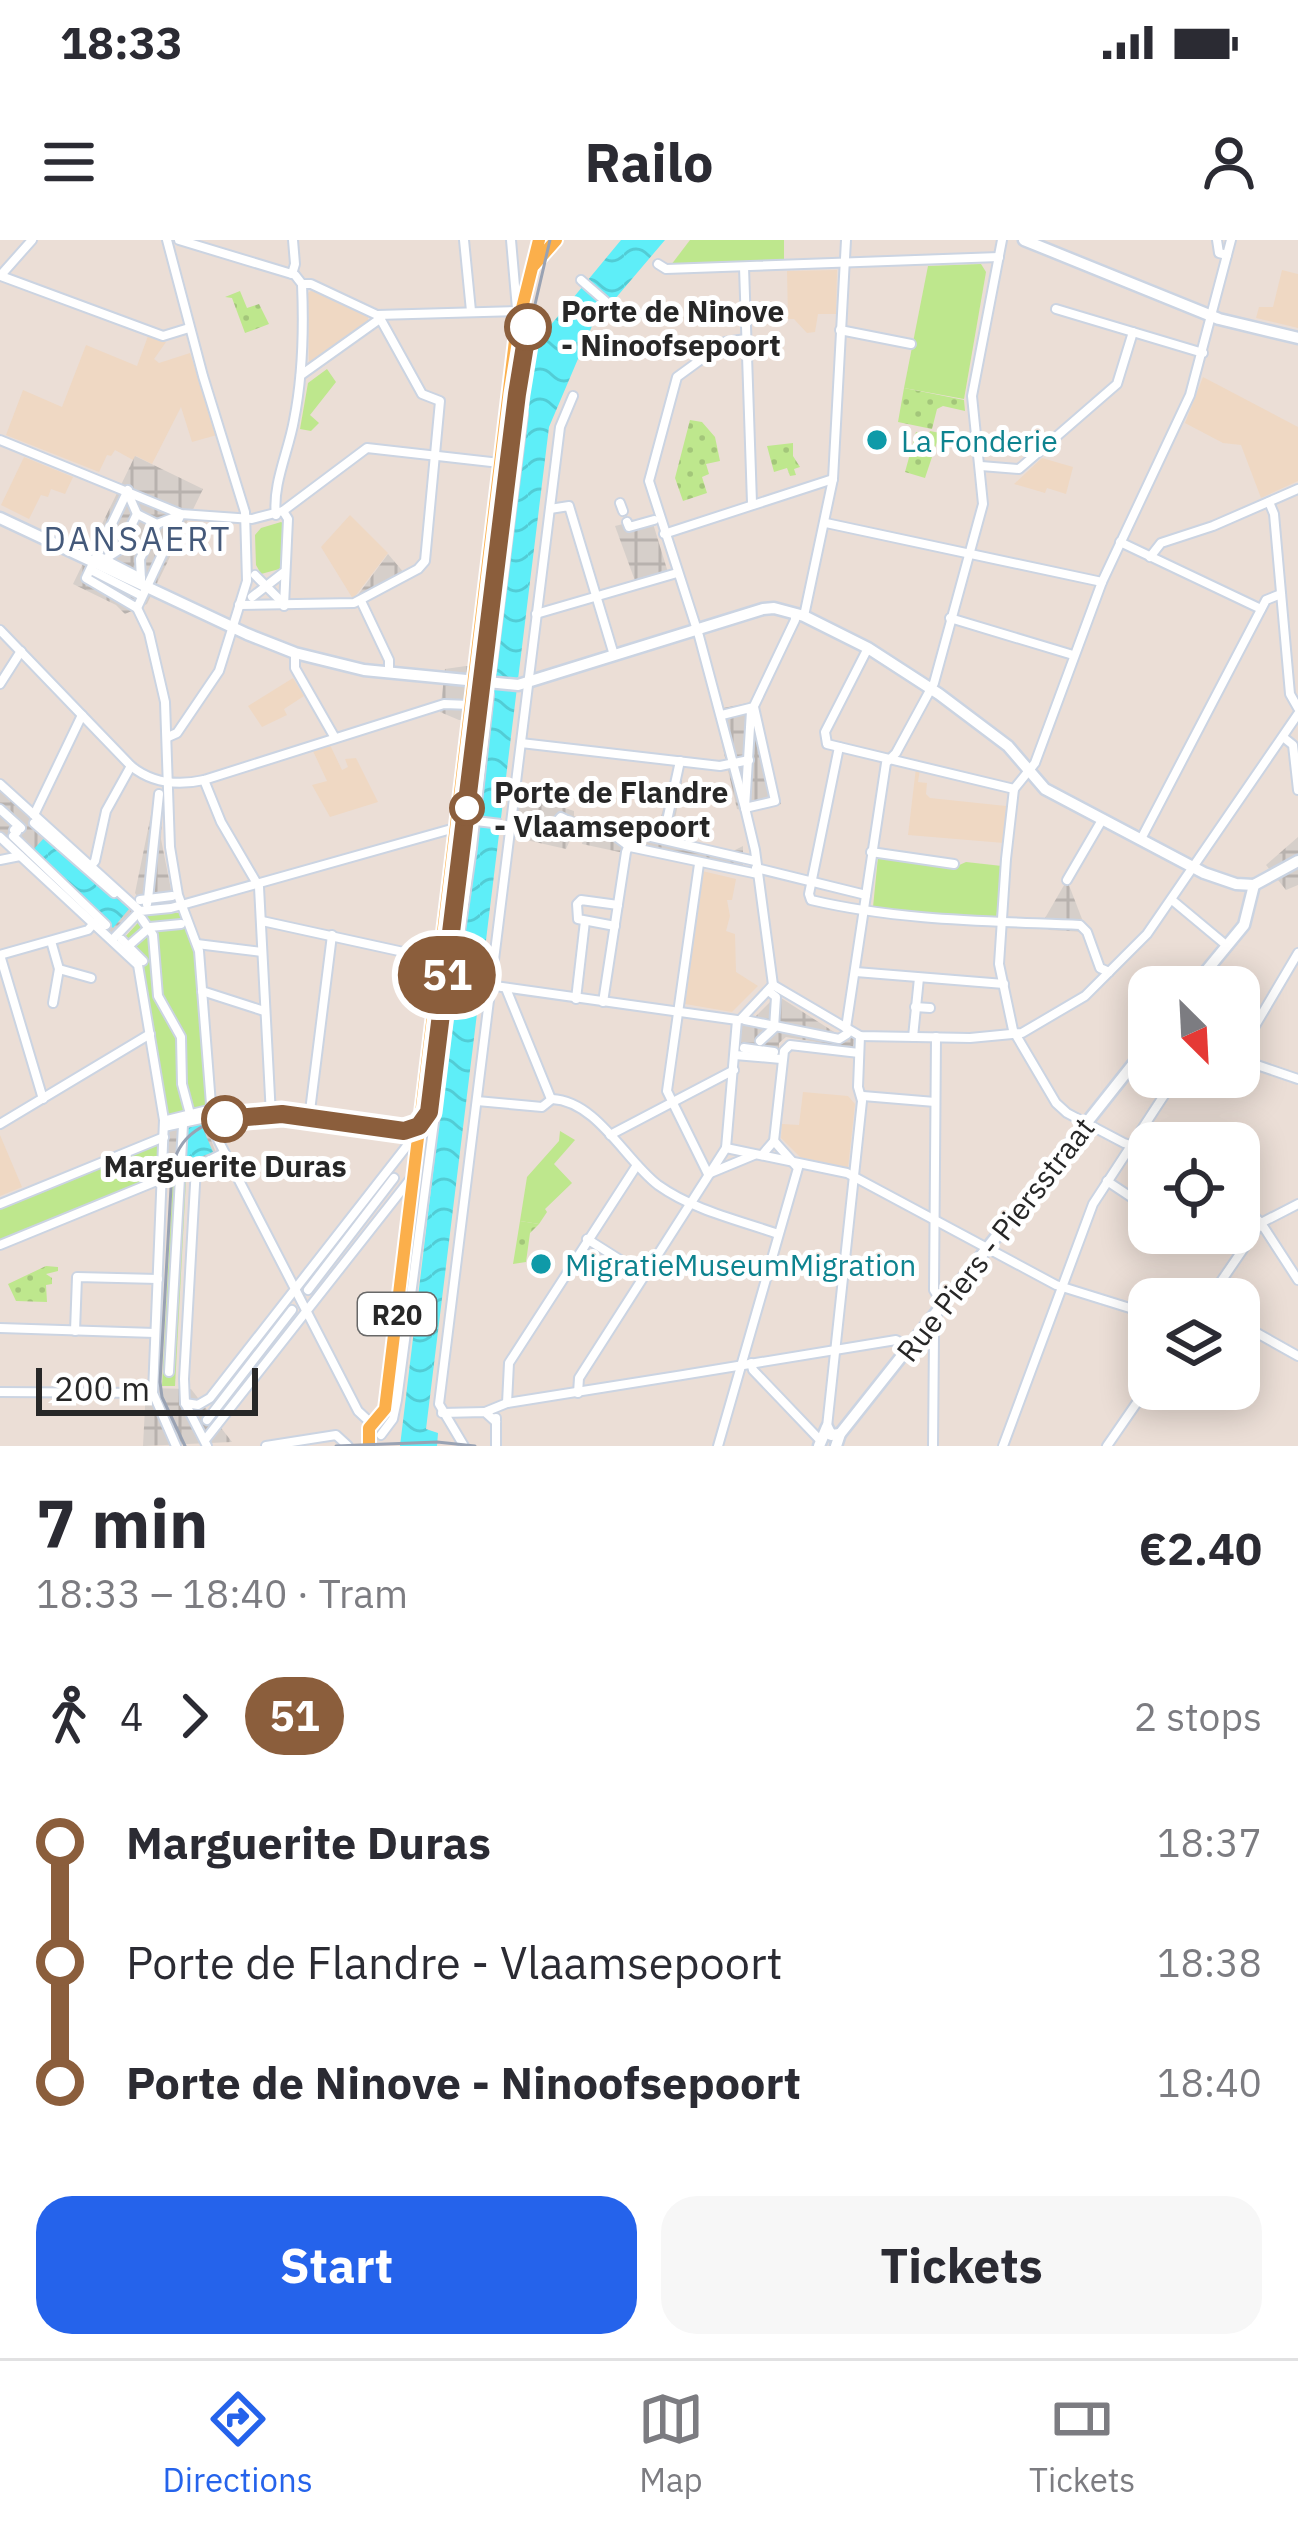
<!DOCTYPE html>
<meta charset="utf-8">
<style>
body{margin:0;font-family:"IBM Plex Sans",sans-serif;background:#f7f7f7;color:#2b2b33;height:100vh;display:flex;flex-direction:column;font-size:45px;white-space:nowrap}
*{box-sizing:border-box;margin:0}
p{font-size:39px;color:#7c7c81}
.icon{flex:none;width:66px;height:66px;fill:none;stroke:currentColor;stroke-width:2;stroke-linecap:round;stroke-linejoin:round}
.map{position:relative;height:1206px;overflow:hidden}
.sheet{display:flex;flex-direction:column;background:#fff;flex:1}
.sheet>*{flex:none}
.badge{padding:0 24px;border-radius:39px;font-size:42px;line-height:78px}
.needle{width:78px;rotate:156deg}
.fabs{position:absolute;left:1128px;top:726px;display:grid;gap:24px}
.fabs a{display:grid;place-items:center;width:132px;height:132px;border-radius:24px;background:#fff;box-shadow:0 6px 30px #0003;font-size:60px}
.scale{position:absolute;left:36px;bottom:30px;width:222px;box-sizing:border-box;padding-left:12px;border:6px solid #272727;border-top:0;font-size:33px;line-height:42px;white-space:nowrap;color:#272727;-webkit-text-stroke:9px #fff;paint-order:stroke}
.map>.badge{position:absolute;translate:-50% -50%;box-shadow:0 0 0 6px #fff}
.legs{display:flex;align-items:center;gap:18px;height:132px;padding:0 36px;font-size:39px}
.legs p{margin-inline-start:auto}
.headline{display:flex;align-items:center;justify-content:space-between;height:204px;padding:0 36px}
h1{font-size:66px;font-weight:700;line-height:90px}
.cta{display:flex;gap:24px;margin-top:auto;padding:24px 36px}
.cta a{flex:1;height:138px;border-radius:36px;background:#2563eb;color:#fff;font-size:48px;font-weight:700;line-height:138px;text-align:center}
.cta a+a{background:#f7f7f7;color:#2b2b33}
ul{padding:0 36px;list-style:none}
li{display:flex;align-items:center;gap:42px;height:120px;font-size:45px}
li i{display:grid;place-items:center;width:18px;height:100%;margin:0 15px;background:currentColor}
li i::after{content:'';width:30px;height:30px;margin:-15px;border:9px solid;border-radius:50%;background:#fff}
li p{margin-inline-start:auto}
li:first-child i{background:linear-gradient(#0000 50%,currentColor 0)}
li:last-child i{background:linear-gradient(currentColor 50%,#0000 0)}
.status{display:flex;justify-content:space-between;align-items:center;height:84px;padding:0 60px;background:#fff;direction:ltr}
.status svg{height:33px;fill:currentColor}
header{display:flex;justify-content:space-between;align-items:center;height:156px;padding:0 36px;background:#fff;font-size:54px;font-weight:700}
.menu{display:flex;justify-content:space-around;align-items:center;height:168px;border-top:3px solid #e1e1e2;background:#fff;font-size:33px;color:#7c7c81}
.menu a{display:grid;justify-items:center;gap:6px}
.menu .active{color:#2563eb}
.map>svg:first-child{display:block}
.education{fill:#efd8c3}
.grass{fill:url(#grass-dots)}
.park{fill:#bee78d}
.plaza{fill:url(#plaza-grid);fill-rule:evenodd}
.water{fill:url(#water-waves)}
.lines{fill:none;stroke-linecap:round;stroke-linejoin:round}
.street-casing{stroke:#cbd4e2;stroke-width:12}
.secondary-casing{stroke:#cbd4e2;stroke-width:15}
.primary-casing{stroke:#fff;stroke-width:16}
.street{stroke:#fff;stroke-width:8}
.secondary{stroke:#fff;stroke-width:10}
.primary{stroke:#fbaf4b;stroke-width:12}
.tram{stroke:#99a2b3;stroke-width:3}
.street-bridge-casing{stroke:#cbd4e2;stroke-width:12;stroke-linecap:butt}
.street-bridge{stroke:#fff;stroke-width:8}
.line-1-casing{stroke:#fff;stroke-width:27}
.line-1{stroke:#8b5e3c;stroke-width:18}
.stop-1-dot{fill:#fff;stroke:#8b5e3c;stroke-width:6}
.culture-dot{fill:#0f9aa8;stroke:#fff;stroke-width:4.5}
.labels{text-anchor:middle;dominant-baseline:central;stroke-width:10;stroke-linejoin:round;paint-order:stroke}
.shield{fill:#fff;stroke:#686868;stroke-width:3}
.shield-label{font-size:27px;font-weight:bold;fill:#272727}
.stop-label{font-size:30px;font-weight:bold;fill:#272727;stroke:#fff;text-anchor:start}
.culture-label{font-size:30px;fill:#0d838f;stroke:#fff;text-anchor:start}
.street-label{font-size:30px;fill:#272727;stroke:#fff}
.neighbourhood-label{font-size:33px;letter-spacing:3px;fill:#44597a;stroke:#fff}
</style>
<div class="status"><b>18:33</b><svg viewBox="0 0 49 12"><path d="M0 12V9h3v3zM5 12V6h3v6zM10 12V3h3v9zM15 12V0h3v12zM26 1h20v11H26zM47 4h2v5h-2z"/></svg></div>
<header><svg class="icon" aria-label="menu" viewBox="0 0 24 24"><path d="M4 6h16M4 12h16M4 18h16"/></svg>Railo<svg class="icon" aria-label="person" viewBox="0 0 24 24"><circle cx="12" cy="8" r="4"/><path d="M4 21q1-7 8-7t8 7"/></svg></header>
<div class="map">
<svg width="1298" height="1206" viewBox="0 0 1298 1206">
<defs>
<pattern id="grass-dots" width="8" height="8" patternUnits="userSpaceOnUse" patternTransform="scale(3)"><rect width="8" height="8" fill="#bee78d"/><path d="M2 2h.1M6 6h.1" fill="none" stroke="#a3c67a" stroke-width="1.8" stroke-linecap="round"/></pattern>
<pattern id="plaza-grid" width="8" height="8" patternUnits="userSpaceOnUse" patternTransform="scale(3)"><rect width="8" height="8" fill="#d6cfca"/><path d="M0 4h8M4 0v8" fill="none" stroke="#b8b2ae"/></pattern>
<pattern id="water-waves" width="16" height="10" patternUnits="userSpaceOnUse" patternTransform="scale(3)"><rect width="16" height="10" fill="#5eeef8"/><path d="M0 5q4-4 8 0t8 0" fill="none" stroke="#52ccd5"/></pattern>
</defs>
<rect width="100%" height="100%" fill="#ebded6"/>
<g class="education">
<polygon points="837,30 836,74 818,74 815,92 807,93 794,79 788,79 787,31"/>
<polygon points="1282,30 1298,34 1298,88 1256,78 1259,67 1273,67"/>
<polygon points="314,49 368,76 368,82 313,123 309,121 308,53"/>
<polygon points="148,96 166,102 154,119 159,123 190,113 217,195 192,202 181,167 152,224 136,216 133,220 115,210 111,216 107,215 99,232 6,195 23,150 62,167 86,105 137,126"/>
<polygon points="1203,137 1298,187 1298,241 1261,258 1241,205 1223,203 1185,183"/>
<polygon points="24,217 73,237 65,254 51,249 48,257 41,255 29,279 1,265"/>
<polygon points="1042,218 1073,227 1066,254 1047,248 1045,253 1014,244"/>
<polygon points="350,275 388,313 353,359 321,307"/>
<polygon points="293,438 304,456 284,469 287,475 262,487 248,466"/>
<polygon points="330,505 342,530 348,527 345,519 356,518 378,562 330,577 312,545 327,541 313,511"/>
<polygon points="916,528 920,529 918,542 927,543 926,554 930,558 1006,566 1004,603 908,595"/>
<polygon points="702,631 736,639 732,660 727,660 730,676 726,691 735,694 736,732 758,746 732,772 685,764"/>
<polygon points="803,852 848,856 855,864 848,928 802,919 781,898 782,884 799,885"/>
<polygon points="0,895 22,947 0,956"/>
</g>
<g class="grass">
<polygon points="240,51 247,68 259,64 269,84 245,93 232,58 225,57"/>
<polygon points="904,148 964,160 965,171 943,166 937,169 932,189 898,182"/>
<polygon points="690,180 702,182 715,197 720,221 706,224 709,234 702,237 707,253 683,261 675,238"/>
<polygon points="930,191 940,193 925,238 905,232 916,192 928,196"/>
<polygon points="793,203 793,216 800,227 794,229 796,235 790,236 787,228 774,232 767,206"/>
<polygon points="520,981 539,984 530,993 526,1022 513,1024"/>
<polygon points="46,1026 58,1027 58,1031 46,1034 52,1038 52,1044 46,1045 47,1062 16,1061 8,1044"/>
</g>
<g class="park">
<polygon points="690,0 784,0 784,21 671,25"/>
<polygon points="981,24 986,32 964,159 904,148 928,26"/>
<polygon points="327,129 336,142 310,175 319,183 311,191 300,189 308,143"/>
<polygon points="281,282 286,285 283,328 261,334 256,325 255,295 261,288"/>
<polygon points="878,617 955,627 966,622 1002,626 996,680 873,667"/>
<polygon points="153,672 181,673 196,710 207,866 168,876 143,724 124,698 146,674"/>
<polygon points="560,891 575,900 554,924 572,943 545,969 547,972 539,984 520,981 527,937 559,901"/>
<polygon points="157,903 160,904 161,934 153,940 0,1000 0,969"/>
<polygon points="173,939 186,940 175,1146 162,1146"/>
</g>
<g class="plaza">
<polygon points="135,216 203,249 147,364 125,374 116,365 73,344"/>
<polygon points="651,277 670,339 638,349 615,286"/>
<polygon points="388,314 405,334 359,359 357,356"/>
<polygon points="466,426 493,429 486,482 459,480 440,472 445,429"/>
<polygon points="752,462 759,468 781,564 750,572 737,569 714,470"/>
<polygon points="674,526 682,530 682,546 672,592 690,602 733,611 743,606 743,630 629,604 624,613 582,604 583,599 572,596 566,609 513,597 518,556 553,564 574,571 574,576 658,589"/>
<path d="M 0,547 L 134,670 L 112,695 L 0,595 ZM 46,597 L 109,655 L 96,668 Z"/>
<polygon points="156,550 163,550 161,599 173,660 170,666 143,665 135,653"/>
<polygon points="1298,597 1298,645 1286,650 1266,625"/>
<polygon points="1067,640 1087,692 1049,690 1041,685"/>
<polygon points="777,751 784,753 781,758 842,797 846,793 854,799 853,808 786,797 779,803 778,817 739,813 741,783 748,776 753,779 772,760 768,756"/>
<polygon points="204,881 216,913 195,923 193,940 166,939 167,892"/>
<polygon points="146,1148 191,1149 232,1202 143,1206"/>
</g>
<g class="water">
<polygon points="621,0 665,0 592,86 549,187 426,1189 438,1193 437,1206 400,1206 532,113 535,104"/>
<polygon points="45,597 129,669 113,688 32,611"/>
<polygon points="200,882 213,912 183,924 185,889"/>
</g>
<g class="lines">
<g class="street-casing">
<g id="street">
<polyline points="167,0 203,136 245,272 247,341 219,431 177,493 168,497"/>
<polyline points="179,0 295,35 302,44 311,44 377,75 520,71"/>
<polyline points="464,0 471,71"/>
<polyline points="511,0 517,69"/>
<polyline points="1217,0 1219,13 1227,15"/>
<polyline points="658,24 666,29 999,17"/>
<polyline points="744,27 752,263"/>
<polyline points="292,34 295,24 293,0"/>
<polyline points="1,35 32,0"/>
<polyline points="1,36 163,96 189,88"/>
<polyline points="581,40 612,67"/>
<polyline points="1056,69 1203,113"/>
<polyline points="840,90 911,104"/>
<polyline points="746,99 725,102 677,137 649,241 699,396 745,568 755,610 773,745"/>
<polyline points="301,135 381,78"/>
<polyline points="0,200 181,274 252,279 283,271 367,208 500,223"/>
<polyline points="981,226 1019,229 1117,144 1133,92"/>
<polyline points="128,250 86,338 137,368 181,274"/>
<polyline points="130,258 137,274 157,284 140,319 141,340"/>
<polyline points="1269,262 1274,274 1290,454 1298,468"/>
<polyline points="620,263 623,271"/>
<polyline points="550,269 569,266 614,415"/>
<polyline points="283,271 288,279 284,366"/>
<path d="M 276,275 C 272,245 289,210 294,180 C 303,135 304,90 302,44"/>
<polyline points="627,282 629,287 654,280"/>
<polyline points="826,283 1102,342"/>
<polyline points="157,284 175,277"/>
<polyline points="664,294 833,239"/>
<polyline points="1120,302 1261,369"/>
<polyline points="100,317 141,338"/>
<polyline points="1150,317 1161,303 1213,286 1298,249"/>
<polyline points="102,321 119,310 137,274"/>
<polyline points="91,330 142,356"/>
<polyline points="255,335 280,360"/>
<polyline points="252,357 283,333"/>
<polyline points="361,361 389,420 389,432"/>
<polyline points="239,365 354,363 418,329 425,321 440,161 422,154 381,80"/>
<polyline points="137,368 149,393 165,462 170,607 178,655 199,711 213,890 358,1171 372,1184"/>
<polyline points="536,374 677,333"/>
<polyline points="804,376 833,239 846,0"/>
<polyline points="950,378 1073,415"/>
<path d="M 0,390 L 131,526 C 152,543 177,546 204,540 L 444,464 L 470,465"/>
<polyline points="868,408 825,492 827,504 1014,549"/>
<polyline points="295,413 295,428 335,498"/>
<polyline points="491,432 523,174"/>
<polyline points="0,444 21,411"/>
<polyline points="487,472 489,454"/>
<polyline points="722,475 754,467 775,561 745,568 751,471 755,464 795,380 795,374"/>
<polyline points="1283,497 1293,505 1298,550"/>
<polyline points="521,503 720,526 749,520"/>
<path d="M 839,507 L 809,654 L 811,660 C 900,681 990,681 1080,685 L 1087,692 L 1100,728 L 1109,732"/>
<polyline points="204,540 221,582 259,647 271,876"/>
<polyline points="0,544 140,671"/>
<polyline points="0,569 21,588"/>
<polyline points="34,575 82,475"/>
<polyline points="34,583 114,653"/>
<polyline points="513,584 568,594 587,590 618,596"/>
<polyline points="550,589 561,577 585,589"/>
<polyline points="14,590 17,592"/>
<polyline points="614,595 630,607 758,634"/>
<polyline points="616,595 634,593 755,621"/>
<polyline points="13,596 106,685"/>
<polyline points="0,597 138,725 164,880 153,1153 176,1206"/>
<polyline points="663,599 680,521"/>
<polyline points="1141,599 1266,360 1281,354"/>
<polyline points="871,612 954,624"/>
<polyline points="0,620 20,616"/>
<polyline points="699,624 667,851 708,934"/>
<polyline points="90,627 95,621 106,571 131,526"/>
<polyline points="756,628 866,655"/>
<polyline points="1067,640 1102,580"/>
<polyline points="140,660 148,659 159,554"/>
<polyline points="1172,660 1226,705"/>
<polyline points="147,664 148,659 172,656"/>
<polyline points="140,671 171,668 455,588"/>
<polyline points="142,679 153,695 158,756 181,797 182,844 190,874"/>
<polyline points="262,681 440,720"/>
<polyline points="615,686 578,679 577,664 581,660 618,665"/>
<polyline points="113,699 140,671"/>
<polyline points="122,700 143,721"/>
<polyline points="51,701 59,729 53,763"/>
<polyline points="197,704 262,712"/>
<polyline points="126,708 150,687 181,684"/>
<polyline points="0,715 43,859"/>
<polyline points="0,715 88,690 94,683"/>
<polyline points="455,727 472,608"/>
<polyline points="59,729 91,738"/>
<polyline points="856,732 1004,744"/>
<polyline points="438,738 737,780"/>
<polyline points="773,745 860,796 970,798 1022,793 1085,756 1147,694 1298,474"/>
<polyline points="202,751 264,771"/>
<polyline points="507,751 551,859"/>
<polyline points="576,759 585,681"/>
<polyline points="603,762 626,612 634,593"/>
<polyline points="915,767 930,768"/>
<polyline points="741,779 772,746"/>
<polyline points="745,780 839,799 847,794"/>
<polyline points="846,788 886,523 896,513 934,443 983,264 972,156 1002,0"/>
<polyline points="913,797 919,738"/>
<polyline points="936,797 934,1050 943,1064"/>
<polyline points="760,801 774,788 776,757 771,753"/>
<polyline points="744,808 774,812"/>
<polyline points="1239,813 1298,713"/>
<polyline points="735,815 781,819"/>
<polyline points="1251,823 1298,839"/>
<polyline points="1229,837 1238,843 1251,823 1239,817"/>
<polyline points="863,856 935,862"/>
<path d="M 552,859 C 597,861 625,920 658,945 C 693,970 738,980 778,994"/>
<polyline points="477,861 542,867 552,859"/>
<polyline points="309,879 332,695"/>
<polyline points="167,880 208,870"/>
<polyline points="0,884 150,794"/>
<polyline points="212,884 277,876 416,892"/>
<polyline points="164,887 210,877"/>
<polyline points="610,895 734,830"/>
<polyline points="726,908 847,933 1056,1045 1149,1074"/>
<polyline points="726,908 737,780"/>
<polyline points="1149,911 1124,903 1067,873 1056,863 1013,790 999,724 1006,619 1014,549 1035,523 1102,342 1190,155 1231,0"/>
<polyline points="762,915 774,901 784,811 790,805 859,813"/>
<polyline points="708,934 754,915"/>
<polyline points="1107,941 1149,969"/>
<polyline points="1239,961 1261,983 1298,1040"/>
<polyline points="0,964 164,897"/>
<polyline points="587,999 644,1035"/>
<polyline points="0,1005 164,938"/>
<polyline points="308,1050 394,938"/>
<polyline points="1209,1059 1261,983 1298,964"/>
<polyline points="928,1083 934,1095 933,1206"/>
<polyline points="1239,1083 1298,1116"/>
<polyline points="0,1088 155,1093"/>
<polyline points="75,1091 77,1037 158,1039"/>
<polyline points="751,1123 753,1130 819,1199"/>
<polyline points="169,1132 183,885"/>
<polyline points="0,1152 153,1153"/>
<polyline points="578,1153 579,1138 726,908"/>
<polyline points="185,1163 198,1165 210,1158 417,893"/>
<polyline points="507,1163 509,1123 637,925"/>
<path d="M 485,1172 L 507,1163 C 637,1143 766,1121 896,1100 L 909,1107"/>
<polyline points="442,1173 485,1172 496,1182"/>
<polyline points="207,1180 292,1070"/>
<polyline points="827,1187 862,861 858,847 860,796"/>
<polyline points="381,1195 393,1179 397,1160 452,747"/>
<polyline points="205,1200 412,937"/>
<polyline points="207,1206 185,1163 184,1139 196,927 222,914"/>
<polyline points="266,1206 336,1195 348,1206"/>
<polyline points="464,1206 439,1164 560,187 573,156"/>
<polyline points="496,1206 496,1178"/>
<polyline points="718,1206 798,928 774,901"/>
<polyline points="1003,1206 1093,964 1176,837"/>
<polyline points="1107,1206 1149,1145"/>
</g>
</g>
<g class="secondary-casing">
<g id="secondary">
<polyline points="1024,0 1219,79 1298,98"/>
<polyline points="0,278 247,394 295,413 364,430 518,445 763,369 774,368 804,376 868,408 939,454 1008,506 1045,549 1204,633 1236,644 1254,645 1298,621"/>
<polyline points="1193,747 1244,685 1254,645"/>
<polyline points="819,1206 827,1187 831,1195 840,1194"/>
<polyline points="836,1206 840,1194 1149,804"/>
</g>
</g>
<g class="primary-casing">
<g id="primary">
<polyline points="534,25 556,0"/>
<polyline points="369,1206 369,1188 385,1169 516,92 539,0"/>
</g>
</g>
<use href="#street" class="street"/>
<use href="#secondary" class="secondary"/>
<use href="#primary" class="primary"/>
<g class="tram">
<path d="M 185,1206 L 162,1157 L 160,1142 L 172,930 C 186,840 344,884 403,891 L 419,886 L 429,872 L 520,129 L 550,0"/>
<polyline points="336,1206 437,1202 475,1206"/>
</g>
<g class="street-bridge-casing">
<g id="street-bridge">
<polyline points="476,581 501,584"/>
<polyline points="472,608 487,472"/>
</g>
</g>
<use href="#street-bridge" class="street-bridge"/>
</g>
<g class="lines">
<g class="line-1-casing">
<polyline id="line-1" points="225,879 282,874 404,891 419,886 429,872 517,154 528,87"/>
</g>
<use href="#line-1" class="line-1"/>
</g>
<g class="stop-1-dot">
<circle cx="528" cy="87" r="21"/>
<circle cx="467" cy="568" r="15"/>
<circle cx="225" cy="879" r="21"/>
</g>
<g class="culture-dot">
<circle cx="877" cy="200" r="12"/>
<circle cx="541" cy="1024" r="12"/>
</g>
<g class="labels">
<rect class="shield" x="358" y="1053" width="78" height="42" rx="9"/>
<g class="shield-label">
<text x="397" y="1074">R20</text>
</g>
<g class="stop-label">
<text x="561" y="70">Porte de Ninove<tspan x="561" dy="34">- Ninoofsepoort</tspan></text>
<text x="494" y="551">Porte de Flandre<tspan x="494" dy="34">- Vlaamsepoort</tspan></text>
<text x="225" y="925" text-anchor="middle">Marguerite Duras</text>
</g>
<g class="culture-label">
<text x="901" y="200">La Fonderie</text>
<text x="565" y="1024">MigratieMuseumMigration</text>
</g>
<g class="street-label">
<text transform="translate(995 999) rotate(-52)">Rue Piers - Piersstraat</text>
</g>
<g class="neighbourhood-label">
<text x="138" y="298">DANSAERT</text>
</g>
</g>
</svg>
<div class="fabs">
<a><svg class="needle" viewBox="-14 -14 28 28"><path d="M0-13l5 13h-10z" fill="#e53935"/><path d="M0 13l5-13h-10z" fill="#7c7c81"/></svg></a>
<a><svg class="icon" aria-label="locate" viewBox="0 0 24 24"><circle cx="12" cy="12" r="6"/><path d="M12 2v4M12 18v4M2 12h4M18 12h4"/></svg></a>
<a><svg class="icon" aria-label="layers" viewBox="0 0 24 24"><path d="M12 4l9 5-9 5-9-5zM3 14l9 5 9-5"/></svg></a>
</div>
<div class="scale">200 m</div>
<b class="badge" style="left:447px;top:735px;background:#8b5e3c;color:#fff">51</b>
</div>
<section class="sheet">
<div class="headline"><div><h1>7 min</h1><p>18:33 – 18:40 · Tram</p></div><b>€2.40</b></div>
<div class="legs"><svg class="icon" aria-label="walk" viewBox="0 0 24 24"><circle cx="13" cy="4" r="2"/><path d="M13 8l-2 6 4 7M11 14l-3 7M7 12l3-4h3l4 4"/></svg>4<svg class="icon" aria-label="forward" viewBox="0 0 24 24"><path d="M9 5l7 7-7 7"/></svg><b class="badge" style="background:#8b5e3c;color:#fff">51</b><p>2 stops</p></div>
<ul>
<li><i style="color:#8b5e3c"></i><b>Marguerite Duras</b><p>18:37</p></li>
<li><i style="color:#8b5e3c"></i><span>Porte de Flandre - Vlaamsepoort</span><p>18:38</p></li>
<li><i style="color:#8b5e3c"></i><b>Porte de Ninove - Ninoofsepoort</b><p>18:40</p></li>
</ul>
<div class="cta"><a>Start</a><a>Tickets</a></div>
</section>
<nav class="menu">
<a class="active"><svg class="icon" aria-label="directions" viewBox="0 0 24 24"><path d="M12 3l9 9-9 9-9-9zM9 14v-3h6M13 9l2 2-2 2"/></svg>Directions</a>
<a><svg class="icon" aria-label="map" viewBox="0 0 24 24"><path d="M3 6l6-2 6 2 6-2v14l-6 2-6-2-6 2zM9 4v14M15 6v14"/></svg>Map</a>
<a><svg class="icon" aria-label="tickets" viewBox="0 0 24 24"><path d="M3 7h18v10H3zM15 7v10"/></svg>Tickets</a>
</nav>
